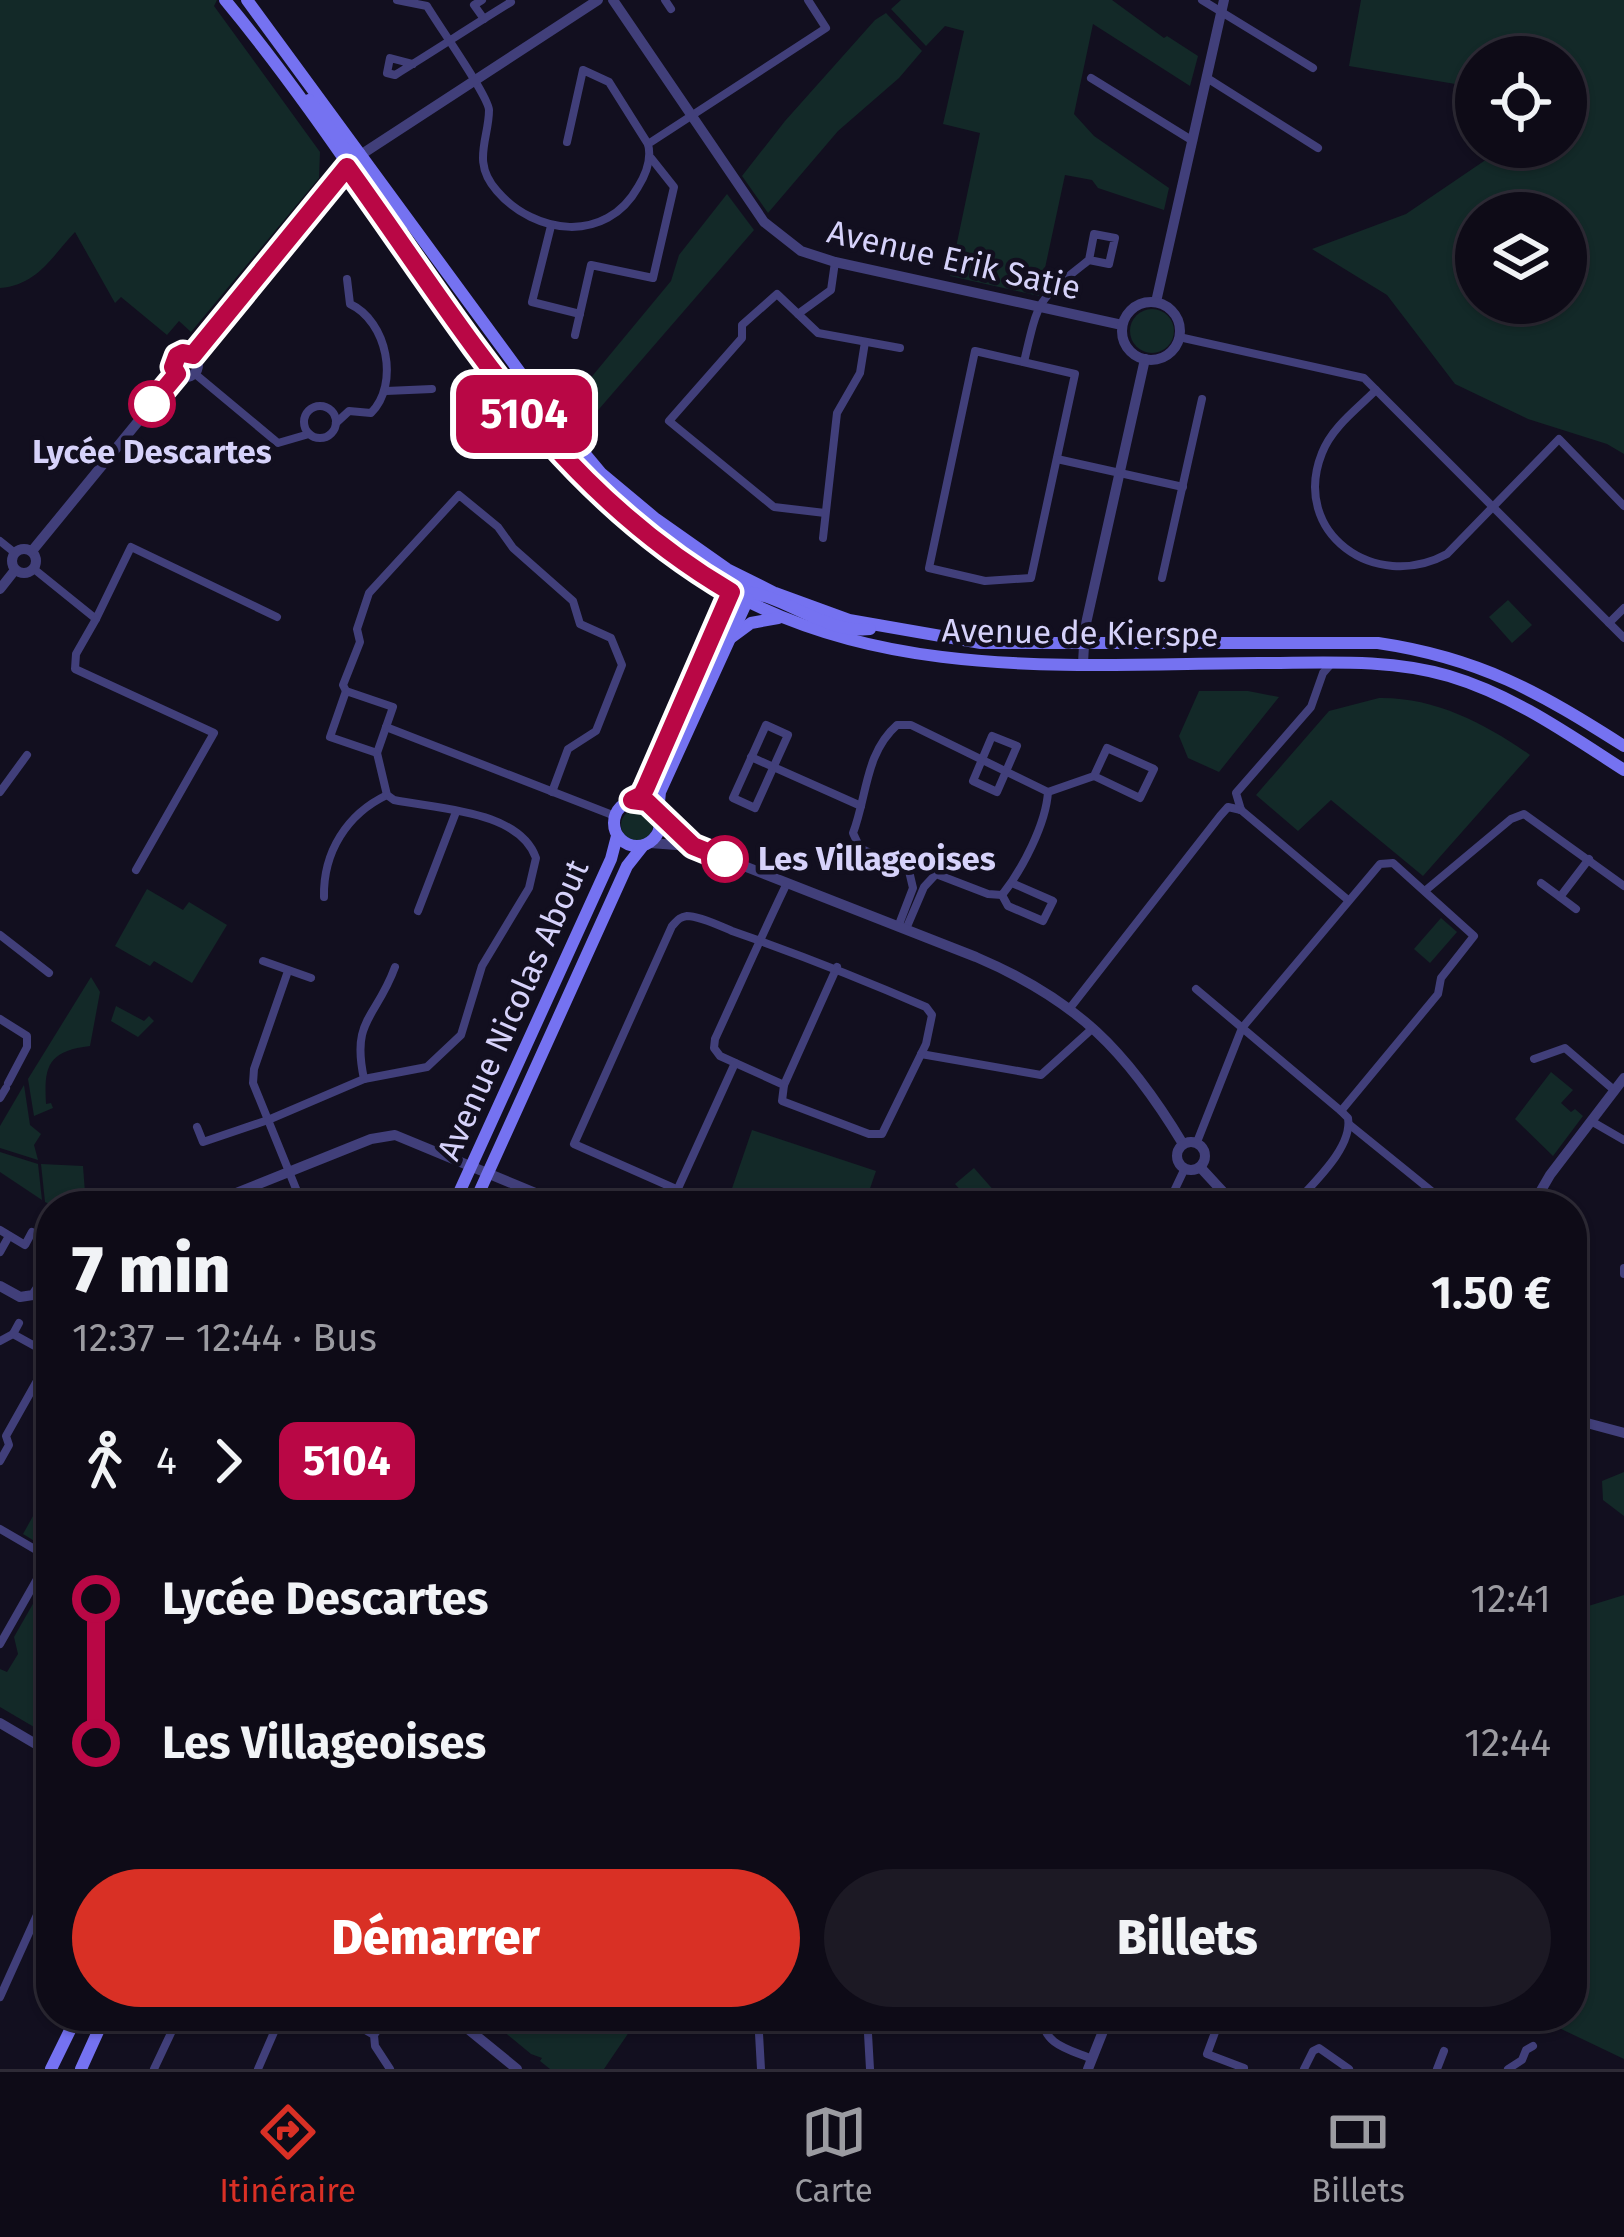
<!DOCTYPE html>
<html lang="fr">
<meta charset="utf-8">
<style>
body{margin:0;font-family:"Fira Sans",sans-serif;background:#1c1924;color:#f1f3f6;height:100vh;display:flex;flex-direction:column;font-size:45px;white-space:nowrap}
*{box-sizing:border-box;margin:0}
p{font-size:39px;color:#9b9ba1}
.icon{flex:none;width:66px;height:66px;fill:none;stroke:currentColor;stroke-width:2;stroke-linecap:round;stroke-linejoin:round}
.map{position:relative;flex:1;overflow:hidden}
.side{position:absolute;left:36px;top:1191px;width:1551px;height:840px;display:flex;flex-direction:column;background:#0e0b17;border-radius:48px;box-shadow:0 3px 9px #0004,0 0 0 3px #2e2b36}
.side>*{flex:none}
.badge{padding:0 24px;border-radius:18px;font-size:42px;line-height:78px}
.fabs{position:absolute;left:1455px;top:36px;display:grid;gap:24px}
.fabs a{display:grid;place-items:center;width:132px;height:132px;border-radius:50%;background:#0e0b17;box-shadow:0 3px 9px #0004,0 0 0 3px #2e2b36;font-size:60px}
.map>.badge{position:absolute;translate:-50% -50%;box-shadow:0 0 0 6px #fff}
.legs{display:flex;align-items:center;gap:18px;height:132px;padding:0 36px;font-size:39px}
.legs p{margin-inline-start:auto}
.overview{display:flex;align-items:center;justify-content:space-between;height:204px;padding:0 36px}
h1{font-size:66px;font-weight:800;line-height:90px}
.button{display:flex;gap:24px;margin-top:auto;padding:24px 36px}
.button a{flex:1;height:138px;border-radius:72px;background:#d93025;color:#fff;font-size:48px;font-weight:800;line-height:138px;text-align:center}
.button a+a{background:#1c1924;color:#f1f3f6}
ul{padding:0 36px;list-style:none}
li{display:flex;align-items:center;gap:42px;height:144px;font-size:45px}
li i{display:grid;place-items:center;width:18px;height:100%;margin:0 15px;background:currentColor}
li i::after{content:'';width:30px;height:30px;margin:-15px;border:9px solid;border-radius:50%;background:#0e0b17}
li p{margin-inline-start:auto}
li:first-child i{background:linear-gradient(#0000 50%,currentColor 0)}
li:last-child i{background:linear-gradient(currentColor 50%,#0000 0)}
.tabs{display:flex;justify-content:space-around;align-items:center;height:168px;border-top:3px solid #2e2b36;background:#0e0b17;font-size:33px;color:#9b9ba1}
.tabs a{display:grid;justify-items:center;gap:6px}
.tabs .selected{color:#d93025}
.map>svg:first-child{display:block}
.green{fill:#132928;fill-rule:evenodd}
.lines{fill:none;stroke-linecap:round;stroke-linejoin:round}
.minor{stroke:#413f7a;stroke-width:8}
.tertiary{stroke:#413f7a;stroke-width:10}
.secondary{stroke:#7572f1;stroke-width:12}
.line-1-casing{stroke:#fff;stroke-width:27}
.line-1{stroke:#b90745;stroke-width:18}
.stop-1-dot{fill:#fff;stroke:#b90745;stroke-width:6}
.labels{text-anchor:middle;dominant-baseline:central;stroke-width:9;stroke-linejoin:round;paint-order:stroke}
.street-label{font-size:33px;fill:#d6d2fa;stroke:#120f1f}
.stop-label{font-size:33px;font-weight:bold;fill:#d6d2fa;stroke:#120f1f}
</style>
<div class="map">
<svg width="1624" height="2069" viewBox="0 0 1624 2069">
<rect width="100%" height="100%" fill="#120f1f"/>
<g class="green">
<path d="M 0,0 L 217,0 L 214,6 L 320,152 L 319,178 L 191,332 L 179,321 L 167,335 L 121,297 L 115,303 L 75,232 C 52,256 38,285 0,288 Z"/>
<polygon points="901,0 1112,0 1164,38 1167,36 1198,56 1190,86 1093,24 1074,114 1094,136 1169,188 1164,210 1098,188 1092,180 1065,175 1039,296 950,276 980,133 943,124 964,31 945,26 926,46 891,9"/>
<path d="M 1361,0 L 1624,0 L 1624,454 L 1607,444 L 1528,419 L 1455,384 L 1387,295 L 1312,249 L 1406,214 L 1487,159 L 1485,147 L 1566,147 L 1566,57 L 1476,57 L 1476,101 L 1473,87 L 1349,66 ZM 1566,213 L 1566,303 L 1476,303 L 1476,213 Z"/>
<polygon points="886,13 922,51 899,78 838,131 768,213 742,176 785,121 875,20"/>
<polygon points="727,194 754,230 580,431 565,409 671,281 679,255"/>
<circle cx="1152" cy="331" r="22"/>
<polygon points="1508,600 1532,625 1512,643 1489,617"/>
<polygon points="1199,691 1248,691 1279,697 1219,772 1188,758 1179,736"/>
<path d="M 1379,698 C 1435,697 1486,724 1530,755 L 1423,876 L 1331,800 L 1298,831 L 1256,795 L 1329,711 Z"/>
<circle cx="637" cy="825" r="16"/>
<polygon points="147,889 183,910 189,902 227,925 192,983 154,961 150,966 115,946"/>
<polygon points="1441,918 1457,932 1430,963 1414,949"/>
<path d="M 91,977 L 100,992 L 90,1046 C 47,1051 44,1067 46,1104 L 51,1103 L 53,1108 L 34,1116 L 28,1079 Z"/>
<polygon points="116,1006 144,1021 149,1016 154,1021 138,1037 111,1021"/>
<polygon points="1551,1072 1573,1090 1561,1103 1571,1112 1575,1109 1583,1116 1553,1156 1515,1119"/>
<polygon points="24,1085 30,1125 41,1134 34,1145 38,1160 0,1148 0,1126"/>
<polygon points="752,1130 876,1171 864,1206 726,1206"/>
<polygon points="0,1152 38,1164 42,1200 0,1172"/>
<polygon points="41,1164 83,1166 86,1206 54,1206 45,1202"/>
<polygon points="974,1168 1003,1201 998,1206 975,1206 955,1184"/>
<polygon points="1624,1472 1624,1516 1603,1500 1602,1481"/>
<polygon points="51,1484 51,1551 23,1534"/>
<polygon points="42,1588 51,1592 51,1737 0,1707 0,1669 7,1672 18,1654 14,1637"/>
<polygon points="1624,1595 1624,2059 1534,2016 1572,2016 1572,1611"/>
<polygon points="485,2016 640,2016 604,2069 550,2069 540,2061 542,2058 531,2054"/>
</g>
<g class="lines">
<g class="minor">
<path d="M 397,0 L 427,6 C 438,25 488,95 489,110 C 489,139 471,162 497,191 C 535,235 606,244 638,187 C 646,174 652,159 648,144 L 826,28 L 808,0"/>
<polyline points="482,0 474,5 484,19"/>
<polyline points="665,0 671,9"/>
<polyline points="1202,0 1313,68"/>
<path d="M 413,64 L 390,58 L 387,73 L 395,75 C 434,51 472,26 511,2 L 510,0"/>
<polyline points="1091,78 1193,141"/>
<polyline points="1207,78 1318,148"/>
<polyline points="567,142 583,70 609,82 648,144"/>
<polyline points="551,226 532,302 580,314"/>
<polyline points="798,314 818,333 900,348"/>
<polyline points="575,335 591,265 653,278 674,187 651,158"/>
<polyline points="1179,337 1364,378 1624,638"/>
<polygon points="975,351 1075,374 1031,578 985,581 929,568"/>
<path d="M 1024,362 C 1039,297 1037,301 1089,260 L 1109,264 L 1115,238 L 1094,234 L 1089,260"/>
<polyline points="194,373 278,443 309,434"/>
<path d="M 1376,390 C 1357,409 1332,427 1322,453 C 1290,533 1375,593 1447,554 L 1559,439 L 1624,506"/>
<polyline points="386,391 432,389"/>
<circle cx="320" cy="422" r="16"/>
<path d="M 336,423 L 349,411 L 371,413 C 400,384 387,321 350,304 L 347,279"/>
<polyline points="1057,459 1183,487"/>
<polyline points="825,513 774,507 669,421 742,338 742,325 777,294 798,314 831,290 835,262"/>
<polyline points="823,538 837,413 860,373 865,342"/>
<polyline points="0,541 15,553"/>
<polyline points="34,569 96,619 131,547 277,617"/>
<polyline points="1162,578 1202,399"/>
<polyline points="96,619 76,654 75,669 214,733 136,870"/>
<polyline points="1609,623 1624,608"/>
<polyline points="346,691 343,685 360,642 357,629 369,593 459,495 498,527 513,548 573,601 580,624 611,638 622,665 596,731 568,749 552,792"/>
<polygon points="346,691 393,707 377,753 330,737"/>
<polygon points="766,725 788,735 755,808 733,798"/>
<polyline points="386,727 615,816"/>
<polygon points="992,736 1017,746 997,792 973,781"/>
<polyline points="751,757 861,806"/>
<polyline points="0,792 27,755"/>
<polyline points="1048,792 1094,776 1140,798 1154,769 1107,748 1094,776"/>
<polyline points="1241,810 1236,793 1311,707 1323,673 1330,665"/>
<polyline points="1241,810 1348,900"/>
<polyline points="1541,883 1560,897 1589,859"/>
<polyline points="1426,890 1511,819 1524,814 1624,886"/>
<polyline points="1002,895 1008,906 1043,921 1053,901 1012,883"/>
<path d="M 324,897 C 323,852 347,814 387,795"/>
<polyline points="1560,897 1576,909"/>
<polyline points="418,911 456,812"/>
<path d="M 898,927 L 913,888 L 909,871 L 860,848 L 853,833 C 867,797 865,753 897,725 L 911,725 L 1048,792 C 1046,824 1022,870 1002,895 L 988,894 L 936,874 L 924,887 L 906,929"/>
<polyline points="0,935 49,973"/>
<polyline points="263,961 311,978"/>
<polyline points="288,971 254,1069 253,1083 303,1206"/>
<polyline points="1196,989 1341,1111 1438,994 1441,978 1474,936 1393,863 1380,864 1242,1028 1197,1142"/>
<polyline points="1070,1008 1220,816 1228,807 1241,810"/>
<polyline points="0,1019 27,1036 27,1047 8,1083"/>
<polyline points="921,1054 1041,1075 1093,1028"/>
<polyline points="1534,1059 1565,1048 1614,1090"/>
<path d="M 364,1079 C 351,1019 376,1019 395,967"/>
<polyline points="784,1085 837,967"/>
<polyline points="0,1098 6,1088"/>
<polyline points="1591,1121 1624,1140"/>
<polyline points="1350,1125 1450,1206"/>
<path d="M 197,1127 L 203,1142 L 268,1120 L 364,1079 L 427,1067 L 461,1035 L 482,966 L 529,888 L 536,858 C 519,810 437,809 394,800 L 387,795 L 377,753"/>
<path d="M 676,1189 L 574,1144 L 672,926 C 677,921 679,917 687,916 C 700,916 720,926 732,931 C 798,954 862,979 926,1007 L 932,1015 L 926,1044 L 882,1134 L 869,1134 L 782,1101 L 784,1085 L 720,1056 L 714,1048 L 715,1039 C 739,987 762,935 787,883"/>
<polyline points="361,1206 388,1195"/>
<polyline points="670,1206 735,1063"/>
<polyline points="1167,1206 1185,1168"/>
<path d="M 1293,1206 C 1312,1184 1353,1148 1348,1118 L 1341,1111"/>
<polyline points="0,1230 25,1245 32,1232"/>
<polyline points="0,1252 9,1236"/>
<polyline points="1624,1268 1624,1274"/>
<polyline points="40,1285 51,1292"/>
<polyline points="13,1334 51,1355"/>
<polyline points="0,1341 13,1334 19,1323"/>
<polyline points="0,1461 9,1445 6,1436 51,1356"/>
<polyline points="0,1529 50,1558"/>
<polyline points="0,1644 49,1558"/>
<polyline points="0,1997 51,1884"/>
<polyline points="341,2016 374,2035 375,2046 390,2069"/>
<polyline points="758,2016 761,2069"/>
<polyline points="867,2016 870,2069"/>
<path d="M 1042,2016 C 1043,2045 1068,2049 1092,2059"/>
<polyline points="1221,2016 1207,2054 1244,2068"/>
<polyline points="1300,2016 1316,2022 1318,2016"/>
<polyline points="374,2035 388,2016"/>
<polyline points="154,2069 179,2016"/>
<polyline points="258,2069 281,2016"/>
<polyline points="1304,2069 1313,2051 1319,2048 1349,2069"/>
<polyline points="1437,2069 1444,2051"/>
<polyline points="1508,2069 1522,2060 1526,2050 1533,2046"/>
</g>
<g class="tertiary">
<polyline points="613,0 764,222 801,251 835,262 1122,325"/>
<polyline points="1156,302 1224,0"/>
<circle cx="1151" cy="331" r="29"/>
<circle cx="186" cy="365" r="12"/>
<polyline points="193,355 328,187 362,154 598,0"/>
<circle cx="24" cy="561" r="12"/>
<polyline points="32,551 177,374"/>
<polyline points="0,589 15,570"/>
<polyline points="1083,663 1085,628 1145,359"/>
<path d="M 660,816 L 693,846 L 976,957 C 1077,1000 1127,1051 1183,1144"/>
<polyline points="650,843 690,846"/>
<circle cx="1191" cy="1156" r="14"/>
<polyline points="1200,1167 1236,1206"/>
<polyline points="204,1206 371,1139 395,1135 567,1206"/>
<polyline points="1532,1206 1550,1175 1624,1078"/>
<polyline points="0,1286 20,1297 33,1295 51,1269"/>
<polyline points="1572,1419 1624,1433"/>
<polyline points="0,1723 51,1753"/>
<polyline points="452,2016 517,2069"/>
<polyline points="1088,2069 1109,2016"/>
</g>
<g class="secondary">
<path d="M 225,0 C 304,95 372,201 443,302 C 522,412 594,508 711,581 C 876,683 1074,664 1259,663 C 1321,663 1388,658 1449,676 C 1513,695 1568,734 1624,770"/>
<path d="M 247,0 L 541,401 L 601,473 L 656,519 L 727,569 L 775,593 L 849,620 L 981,643 L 1378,643 C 1480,658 1539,692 1624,746"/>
<polyline points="309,100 345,149 359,153"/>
<polyline points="349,167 363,172 404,224"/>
<path d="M 741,592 C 781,592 823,634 870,629"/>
<polyline points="732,637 751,623 778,618"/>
<circle cx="637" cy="823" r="23"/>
<polyline points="632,800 642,795 647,787 731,592 749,581"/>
<polyline points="658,812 660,792 748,599"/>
<polyline points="453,1206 611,859 617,836"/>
<polyline points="473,1206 627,866 642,847"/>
<polyline points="51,2069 77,2016"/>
<polyline points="81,2069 105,2016"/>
</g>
</g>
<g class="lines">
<g class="line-1-casing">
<path id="line-1" d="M 152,404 L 177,374 L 173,367 L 177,356 L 183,353 L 193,355 L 347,167 C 465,330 552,487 731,592 L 646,787 L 642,795 L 632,800 L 647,802 L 693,846 L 725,859"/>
</g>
<use href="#line-1" class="line-1"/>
</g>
<g class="stop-1-dot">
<circle cx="152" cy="404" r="21"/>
<circle cx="725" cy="859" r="21"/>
</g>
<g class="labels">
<g class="street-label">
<text transform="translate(954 260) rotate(13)">Avenue Erik Satie</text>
<text transform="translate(1080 633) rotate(1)">Avenue de Kierspe</text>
<text transform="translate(513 1010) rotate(-66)">Avenue Nicolas About</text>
</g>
<g class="stop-label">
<text x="152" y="452">Lycée Descartes</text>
<text x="758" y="859" text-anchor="start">Les Villageoises</text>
</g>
</g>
</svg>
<div class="fabs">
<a><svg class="icon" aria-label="locate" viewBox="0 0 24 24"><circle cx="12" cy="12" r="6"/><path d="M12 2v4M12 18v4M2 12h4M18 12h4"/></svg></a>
<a><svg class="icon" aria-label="layers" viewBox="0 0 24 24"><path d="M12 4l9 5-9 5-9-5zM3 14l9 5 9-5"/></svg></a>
</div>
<b class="badge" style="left:524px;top:414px;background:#b90745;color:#fff">5104</b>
<section class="side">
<div class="overview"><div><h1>7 min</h1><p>12:37 – 12:44 · Bus</p></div><b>1.50 €</b></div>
<div class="legs"><svg class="icon" aria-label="walk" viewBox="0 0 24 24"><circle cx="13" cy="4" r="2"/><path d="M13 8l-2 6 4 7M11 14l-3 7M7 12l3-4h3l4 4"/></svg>4<svg class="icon" aria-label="forward" viewBox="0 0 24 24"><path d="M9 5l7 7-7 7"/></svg><b class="badge" style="background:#b90745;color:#fff">5104</b></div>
<ul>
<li><i style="color:#b90745"></i><b>Lycée Descartes</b><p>12:41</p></li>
<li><i style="color:#b90745"></i><b>Les Villageoises</b><p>12:44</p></li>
</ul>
<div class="button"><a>Démarrer</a><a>Billets</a></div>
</section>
</div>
<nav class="tabs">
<a class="selected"><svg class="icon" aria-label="directions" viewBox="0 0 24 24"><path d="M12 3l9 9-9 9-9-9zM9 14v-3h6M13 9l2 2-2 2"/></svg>Itinéraire</a>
<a><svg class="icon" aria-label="map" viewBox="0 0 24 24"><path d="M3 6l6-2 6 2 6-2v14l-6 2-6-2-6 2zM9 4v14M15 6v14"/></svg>Carte</a>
<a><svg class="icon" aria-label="tickets" viewBox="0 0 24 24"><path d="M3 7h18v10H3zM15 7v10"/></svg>Billets</a>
</nav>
